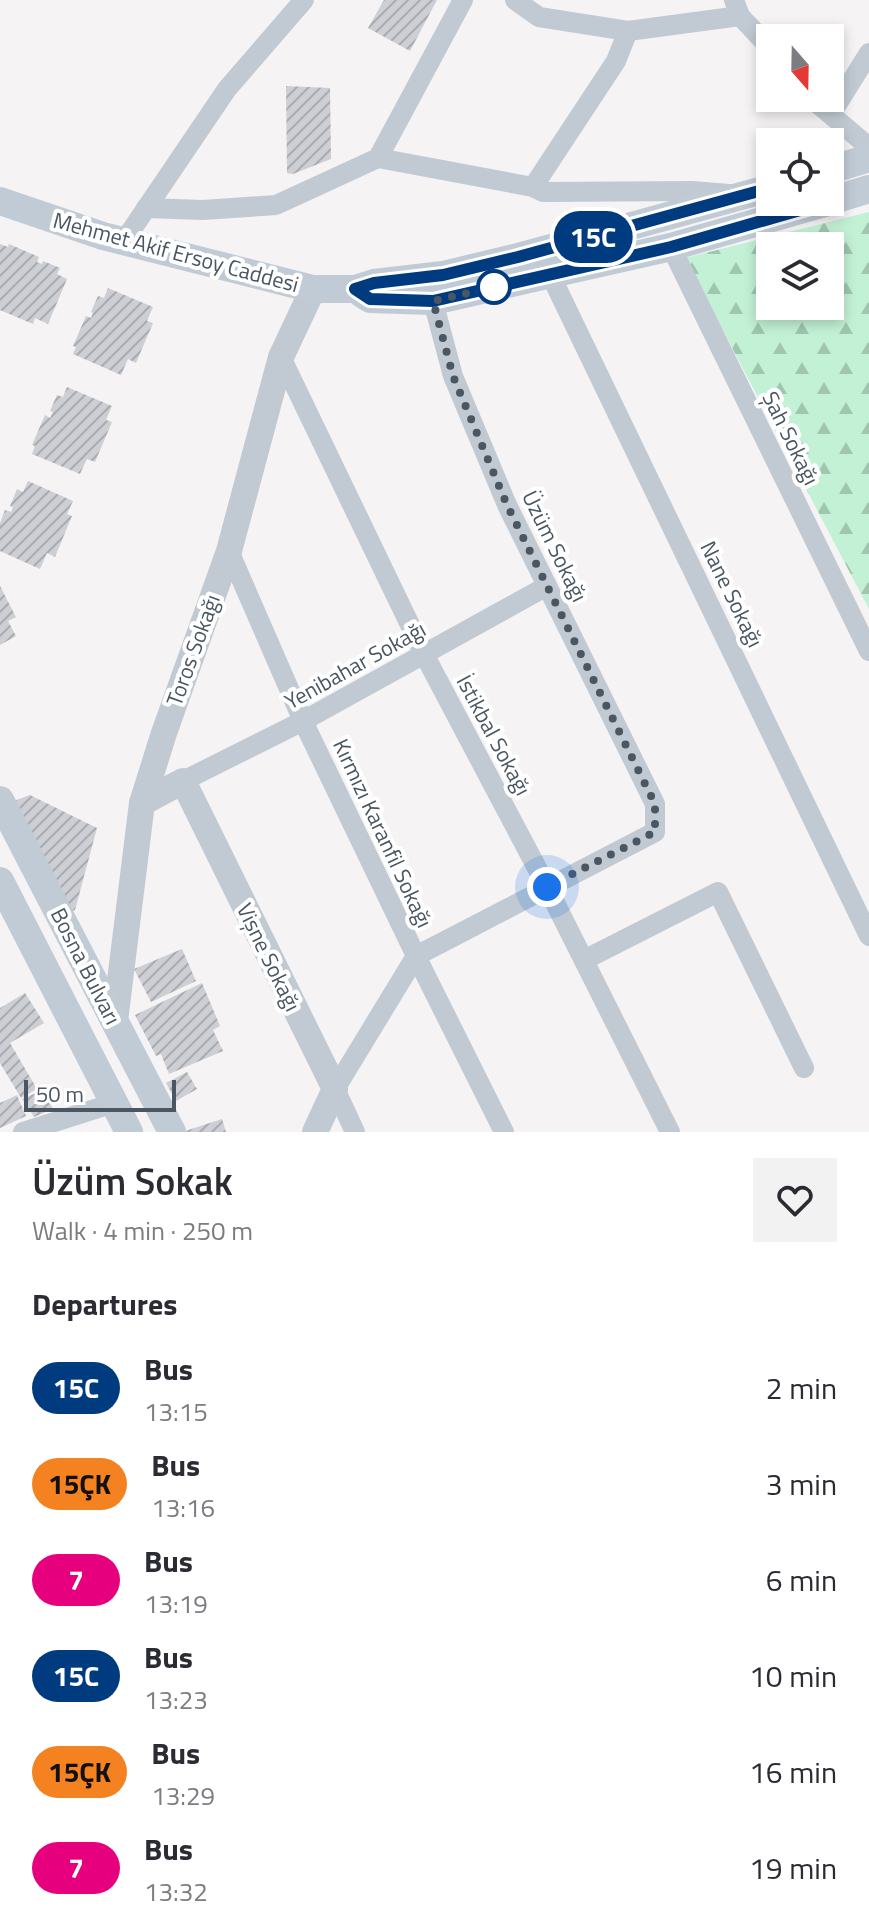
<!DOCTYPE html>
<meta charset="utf-8">
<style>
body{margin:0;font-family:"Titillium Web",sans-serif;background:#f2f2f3;color:#2b2b33;height:100vh;display:flex;flex-direction:column;font-size:30px;white-space:nowrap}
*{box-sizing:border-box;margin:0}
p{font-size:26px;color:#7c7c81}
.icon{flex:none;width:44px;height:44px;fill:none;stroke:currentColor;stroke-width:2;stroke-linecap:round;stroke-linejoin:round}
.map{position:relative;height:1132px;overflow:hidden}
.drawer{display:flex;flex-direction:column;background:#fff;flex:1}
.drawer>*{flex:none}
.badge{padding:0 16px;border-radius:26px;font-size:28px;line-height:52px}
.needle{width:52px;rotate:160deg}
.fabs{position:absolute;left:756px;top:24px;display:grid;gap:16px}
.fabs a{display:grid;place-items:center;width:88px;height:88px;border-radius:0px;background:#fff;box-shadow:0 4px 12px #0003;font-size:40px}
.scale{position:absolute;left:24px;bottom:20px;width:152px;box-sizing:border-box;padding-left:8px;border:4px solid #4a5661;border-top:0;font-size:22px;line-height:28px;white-space:nowrap;color:#4a5661;-webkit-text-stroke:6px #fff;paint-order:stroke}
.you{position:absolute;width:40px;height:40px;margin:-20px;border:6px solid #fff;border-radius:50%;background:#1a73e8;box-shadow:0 0 0 12px #1a73e833}
.map>.badge{position:absolute;translate:-50% -50%;box-shadow:0 0 0 4px #fff}
h2{padding:0 32px;font-size:30px;line-height:72px}
.round{display:grid;place-items:center;flex:none;width:84px;height:84px;border-radius:0px;background:#f2f2f3}
.overview{display:flex;align-items:center;justify-content:space-between;height:136px;padding:0 32px}
h1{font-size:38px;font-weight:600;line-height:60px}
ul{padding:0;list-style:none}
li{display:flex;align-items:center;gap:24px;height:96px;padding:0 32px}
li div{flex:1}
li b{display:block;font-size:30px}
li em{font-style:normal}
li .badge{min-width:88px;font-weight:700;text-align:center}
.map>svg:first-child{display:block}
.forest{fill:url(#forest-firs);fill-rule:evenodd}
.building{fill:url(#building-hatch)}
.lines{fill:none;stroke-linecap:round;stroke-linejoin:round}
.minor{stroke:#c1cad2;stroke-width:20}
.tertiary{stroke:#c1cad2;stroke-width:26}
.secondary{stroke:#c1cbd6;stroke-width:28}
.line-casing{stroke:#fff;stroke-width:18}
.line{stroke:#003b80;stroke-width:12}
.walk{stroke:#4a5661;stroke-width:8;stroke-dasharray:0 14.4}
.stop-dot{fill:#fff;stroke:#003b80;stroke-width:4}
.labels{text-anchor:middle;dominant-baseline:central;stroke-width:8;stroke-linejoin:round;paint-order:stroke}
.street-label{font-size:22px;fill:#4a5661;stroke:#fff}
</style>
<div class="map">
<svg width="869" height="1132" viewBox="0 0 869 1132">
<defs>
<pattern id="forest-firs" width="22" height="20" patternUnits="userSpaceOnUse" patternTransform="scale(2)"><rect width="22" height="20" fill="#c3f1d5"/><path d="M5 1l3.5 6h-7zM16 11l3.5 6h-7z" fill="#a0c6b0"/></pattern>
<pattern id="building-hatch" width="6" height="6" patternUnits="userSpaceOnUse" patternTransform="scale(2)"><rect width="6" height="6" fill="#cdcfd5"/><path d="M-1 1l2-2M0 6l6-6M5 7l2-2" fill="none" stroke="#a8abb0"/></pattern>
</defs>
<rect width="100%" height="100%" fill="#f5f3f3"/>
<path class="forest" d="M 869,212 L 869,609 L 685,258 ZM 770,246 L 830,246 L 830,306 L 770,306 Z"/>
<g class="building">
<polygon points="384,0 437,0 410,51 368,28"/>
<polygon points="286,86 330,88 331,159 293,174 287,173"/>
<polygon points="0,244 8,247 9,244 39,257 37,262 42,264 43,261 60,268 57,274 67,279 48,324 35,318 33,324 0,310"/>
<polygon points="108,288 153,307 147,321 153,323 136,363 128,359 121,375 73,354 76,347 73,346 86,316 91,318 93,313 91,312 98,296 104,298"/>
<polygon points="67,387 112,406 106,420 112,422 95,462 87,459 80,474 32,454 35,446 32,445 45,415 50,418 53,412 50,411 57,395 63,397"/>
<polygon points="28,481 73,501 67,514 72,516 55,557 47,553 40,569 0,551 0,523 5,510 11,512 13,507 10,506 17,489 23,492"/>
<polygon points="0,586 16,617 8,621 16,636 0,645"/>
<polygon points="30,795 97,828 75,910 66,913 11,802"/>
<polygon points="182,949 196,981 151,1002 134,969"/>
<polygon points="202,983 220,1026 213,1030 223,1051 169,1074 161,1054 156,1056 135,1015"/>
<polygon points="25,993 44,1023 10,1043 37,1089 21,1098 0,1063 0,1008"/>
<polygon points="187,1072 197,1089 176,1101 166,1083"/>
<polygon points="43,1090 53,1109 34,1117 22,1099"/>
<polygon points="17,1095 19,1100 14,1102 19,1100 26,1116 0,1128 0,1103"/>
<polygon points="222,1119 226,1132 185,1132 185,1131"/>
</g>
<g class="lines">
<g class="minor">
<polyline points="515,0 539,17 628,31 740,16"/>
<polyline points="734,0 740,16 770,48"/>
<polyline points="811,98 869,147"/>
<polyline points="831,114 869,53"/>
<polyline points="378,158 533,187 543,192 692,191 729,194"/>
<polyline points="533,187 616,61 628,31"/>
<polyline points="146,208 203,210 276,205 378,158 463,0"/>
<polyline points="124,241 227,89 304,0"/>
<polyline points="671,247 869,651"/>
<polyline points="550,274 869,936"/>
<polyline points="281,357 424,654 547,887 670,1132"/>
<polyline points="229,551 303,721 416,956 504,1132"/>
<polyline points="183,781 303,721 547,586"/>
<polyline points="584,960 718,892 804,1068"/>
<polyline points="23,1132 114,1103"/>
<polyline points="355,1132 335,1089 416,956 655,832 655,804 507,505 453,376 433,301"/>
</g>
<g class="tertiary">
<polyline points="142,803 183,781 335,1089 315,1132"/>
<polyline points="115,1021 142,803 164,733 229,551 281,357 313,289"/>
</g>
<g class="secondary">
<polyline points="830,170 869,158"/>
<polyline points="0,201 103,236 313,289 355,289 374,283 443,275 518,257 770,188"/>
<polyline points="830,201 869,189"/>
<polyline points="362,294 370,299 433,301 671,247 828,202"/>
<polyline points="0,800 172,1132"/>
<polyline points="0,881 129,1132"/>
</g>
</g>
<g class="lines">
<g class="line-casing">
<polyline id="line" points="770,188 518,257 443,275 374,283 355,289 370,299 433,301 671,247 828,202"/>
</g>
<use href="#line" class="line"/>
<polyline class="walk" points="494,287 433,301 453,376 507,505 655,804 655,832 547,887"/>
</g>
<circle class="stop-dot" cx="494" cy="287" r="16"/>
<g class="labels">
<g class="street-label">
<text transform="translate(176 252) rotate(15)">Mehmet Akif Ersoy Caddesi</text>
<text transform="translate(791 438) rotate(64)">Şah Sokağı</text>
<text transform="translate(555 546) rotate(64)">Üzüm Sokağı</text>
<text transform="translate(732 594) rotate(64)">Nane Sokağı</text>
<text transform="translate(193 650) rotate(-70)">Toros Sokağı</text>
<text transform="translate(355 665) rotate(-29)">Yenibahar Sokağı</text>
<text transform="translate(494 735) rotate(62)">İstikbal Sokağı</text>
<text transform="translate(383 833) rotate(65)">Kırmızı Karanfil Sokağı</text>
<text transform="translate(269 957) rotate(64)">Vişne Sokağı</text>
<text transform="translate(86 966) rotate(63)">Bosna Bulvarı</text>
</g>
</g>
</svg>
<div class="fabs">
<a><svg class="needle" viewBox="-14 -14 28 28"><path d="M0-13l5 13h-10z" fill="#e53935"/><path d="M0 13l5-13h-10z" fill="#7c7c81"/></svg></a>
<a><svg class="icon" aria-label="locate" viewBox="0 0 24 24"><circle cx="12" cy="12" r="6"/><path d="M12 2v4M12 18v4M2 12h4M18 12h4"/></svg></a>
<a><svg class="icon" aria-label="layers" viewBox="0 0 24 24"><path d="M12 4l9 5-9 5-9-5zM3 14l9 5 9-5"/></svg></a>
</div>
<div class="scale">50 m</div>
<div class="you" style="left:547px;top:887px"></div>
<b class="badge" style="left:593px;top:237px;background:#003b80;color:#fff">15C</b>
</div>
<section class="drawer">
<div class="overview"><div><h1>Üzüm Sokak</h1><p>Walk · 4 min · 250 m</p></div><a class="round"><svg class="icon" aria-label="heart" viewBox="0 0 24 24"><path d="M12 20l-8-8c-3-5 5-10 8-4 3-6 11-1 8 4z"/></svg></a></div>
<h2>Departures</h2>
<ul>
<li><span class="badge" style="background:#003b80;color:#fff">15C</span><div><b>Bus</b><p>13:15</p></div><em>2 min</em></li>
<li><span class="badge" style="background:#f58220;color:#111">15ÇK</span><div><b>Bus</b><p>13:16</p></div><em>3 min</em></li>
<li><span class="badge" style="background:#e6007e;color:#fff">7</span><div><b>Bus</b><p>13:19</p></div><em>6 min</em></li>
<li><span class="badge" style="background:#003b80;color:#fff">15C</span><div><b>Bus</b><p>13:23</p></div><em>10 min</em></li>
<li><span class="badge" style="background:#f58220;color:#111">15ÇK</span><div><b>Bus</b><p>13:29</p></div><em>16 min</em></li>
<li><span class="badge" style="background:#e6007e;color:#fff">7</span><div><b>Bus</b><p>13:32</p></div><em>19 min</em></li>
</ul>
</section>
